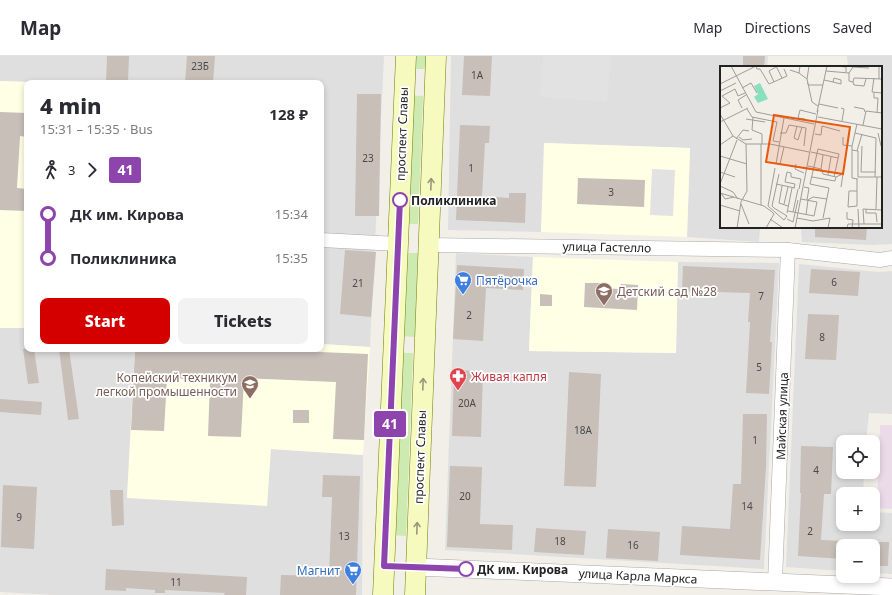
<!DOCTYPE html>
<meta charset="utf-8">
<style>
body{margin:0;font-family:"Noto Sans",sans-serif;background:#f2f2f3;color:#2b2b33;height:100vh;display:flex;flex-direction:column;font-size:15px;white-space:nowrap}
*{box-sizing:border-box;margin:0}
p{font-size:13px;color:#7c7c81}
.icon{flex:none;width:22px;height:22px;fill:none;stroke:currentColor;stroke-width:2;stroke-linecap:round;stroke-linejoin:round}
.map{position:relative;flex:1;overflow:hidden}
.details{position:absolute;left:24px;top:24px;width:300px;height:272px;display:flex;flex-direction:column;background:#fff;border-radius:8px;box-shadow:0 2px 6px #0003}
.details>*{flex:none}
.badge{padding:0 8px;border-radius:3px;font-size:14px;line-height:26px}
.tools{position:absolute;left:836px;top:379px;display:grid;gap:8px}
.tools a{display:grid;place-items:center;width:44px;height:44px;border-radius:8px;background:#fff;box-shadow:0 2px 6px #0003;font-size:20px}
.map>.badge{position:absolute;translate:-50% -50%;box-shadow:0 0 0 2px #fff}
.legs{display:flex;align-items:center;gap:6px;height:44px;padding:0 16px;font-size:13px}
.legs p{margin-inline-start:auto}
.head{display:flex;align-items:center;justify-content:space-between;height:68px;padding:0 16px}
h1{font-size:22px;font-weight:800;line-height:30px}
.cta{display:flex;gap:8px;margin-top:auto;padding:8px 16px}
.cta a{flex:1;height:46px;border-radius:8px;background:#d40000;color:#fff;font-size:16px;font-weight:800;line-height:46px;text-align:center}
.cta a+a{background:#f2f2f3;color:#2b2b33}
ul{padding:0 16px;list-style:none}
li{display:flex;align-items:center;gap:14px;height:44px;font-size:15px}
li i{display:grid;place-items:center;width:6px;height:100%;margin:0 5px;background:currentColor}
li i::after{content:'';width:10px;height:10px;margin:-5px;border:3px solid;border-radius:50%;background:#fff}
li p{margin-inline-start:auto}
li:first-child i{background:linear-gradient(#0000 50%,currentColor 0)}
li:last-child i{background:linear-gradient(currentColor 50%,#0000 0)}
header{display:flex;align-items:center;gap:24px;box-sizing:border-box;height:56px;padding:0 20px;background:#fff;border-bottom:1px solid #e1e1e2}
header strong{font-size:19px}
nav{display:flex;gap:22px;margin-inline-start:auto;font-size:14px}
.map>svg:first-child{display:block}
.residential{fill:#e0dfdf}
.industrial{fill:#ebdbe8}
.education{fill:#ffffe5}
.grass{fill:#cdebb0}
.parking{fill:#e2e2e2}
.building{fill:#c7bfb8}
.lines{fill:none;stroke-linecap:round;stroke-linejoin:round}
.minor-casing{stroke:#a9a9a9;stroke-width:15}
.tertiary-casing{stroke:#a9a9a9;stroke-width:18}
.secondary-casing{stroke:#707d05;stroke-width:21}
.minor{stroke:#fff;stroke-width:14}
.tertiary{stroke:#fff;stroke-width:17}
.secondary{stroke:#f7fabf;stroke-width:20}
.oneway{stroke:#979978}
.line-1-casing{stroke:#fff;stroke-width:9}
.line-1{stroke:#8e44ad;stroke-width:6}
.stop-1-dot{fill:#fff;stroke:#8e44ad;stroke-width:2}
.labels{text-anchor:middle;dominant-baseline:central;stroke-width:3.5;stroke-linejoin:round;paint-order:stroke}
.number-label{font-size:10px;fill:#4b4948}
.street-label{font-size:12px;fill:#222;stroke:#fff}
.stop-label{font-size:12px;font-weight:bold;fill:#222;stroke:#fff;text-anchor:start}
.shop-label{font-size:12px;fill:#366cbe;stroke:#fff;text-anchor:start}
.education-label{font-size:12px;fill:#785e54;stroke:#fff;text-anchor:start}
.health-label{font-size:12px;fill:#be3a42;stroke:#fff;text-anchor:start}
.inset-road{fill:none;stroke:#9f9d99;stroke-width:1}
.view{fill:#e8590c;fill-opacity:0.15;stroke:#e8590c;stroke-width:2}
.inset-edge{fill:none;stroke:#222;stroke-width:2}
</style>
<header>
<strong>Map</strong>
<nav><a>Map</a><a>Directions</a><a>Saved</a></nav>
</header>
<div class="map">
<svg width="892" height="539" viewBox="0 0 892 539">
<rect width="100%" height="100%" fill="#f2efe9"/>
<g class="residential">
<polygon points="0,0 384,0 370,291 321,288 321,27 58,27 0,25"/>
<polygon points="451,0 768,0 767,11 721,11 721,171 760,171 759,186 687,181 690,92 545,87 541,176 448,174"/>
<polygon points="847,0 892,0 892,188 872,189 802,186 801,171 881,171 881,11 848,11"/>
<polygon points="456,197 533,201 529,295 676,297 678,206 779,207 764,513 445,494"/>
<polygon points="27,204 27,293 135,293 127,441 267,449 270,393 363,399 362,539 55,539 0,536 0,272 24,272"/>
<polygon points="799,208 878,216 892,215 892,358 869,357 866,386 843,386 843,416 864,416 863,438 843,438 843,468 873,468 873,456 892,457 892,518 873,517 873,490 843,490 843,515 786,511"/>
</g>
<polygon class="industrial" points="880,369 892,369 892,453 877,452"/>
<g class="education">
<polygon points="0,25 58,27 27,27 27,204 24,272 0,272"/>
<polygon points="544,87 690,92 687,181 541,176"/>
<polygon points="533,201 678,206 676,297 529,295"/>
<polygon points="321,288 370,291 363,399 271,393 267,450 127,442 135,293 321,293"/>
</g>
<g class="grass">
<polygon points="413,0 427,0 426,13 412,13"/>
<polygon points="409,39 423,40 418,168 405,168"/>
<polygon points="403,197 418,197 415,281 400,280"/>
<polygon points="398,297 413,297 406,480 391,479"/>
</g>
<g class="parking">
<polygon points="543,0 611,0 607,46 540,41"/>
<polygon points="652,113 675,114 673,160 650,159"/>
</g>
<g class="building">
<polygon points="107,0 129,0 128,27 106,27"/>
<polygon points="187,0 215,0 213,27 185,27"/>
<polygon points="464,0 492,0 490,40 462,39"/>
<polygon points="743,0 765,0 764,11 743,11"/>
<polygon points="357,38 381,38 379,160 355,160"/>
<polygon points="0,56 27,57 27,81 20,80 17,132 27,133 27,155 0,154"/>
<polygon points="460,69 490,70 489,87 485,87 482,140 509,142 509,137 526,137 525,167 456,164"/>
<polygon points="578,122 645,124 644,151 577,148"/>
<polygon points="815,171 867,171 866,184 815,181"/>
<polygon points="345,194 376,196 371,261 340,258"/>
<polygon points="457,209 524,213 523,234 486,232 483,285 453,283"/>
<polygon points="683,210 775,214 770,286 772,286 769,338 746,337 750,266 748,266 750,237 682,235"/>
<polygon points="811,213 860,216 858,240 809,237"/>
<polygon points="585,227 602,227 602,232 620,233 621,228 638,229 637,254 584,251"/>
<polygon points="540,238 552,239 552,250 540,250"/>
<polygon points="808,258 839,259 836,304 805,303"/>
<polygon points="23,293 34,293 39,327 28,328"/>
<polygon points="59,293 69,293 79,363 68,364"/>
<polygon points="135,293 249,293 368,298 364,384 333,383 336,326 244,322 241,381 208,380 210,324 167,322 164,375 131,374"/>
<polygon points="454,314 483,315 481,381 452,380"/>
<polygon points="569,316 601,318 596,431 564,430"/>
<polygon points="0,343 42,346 41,359 0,356"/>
<rect x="293" y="354" width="16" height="13"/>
<polygon points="743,358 767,358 766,411 760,504 680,499 682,470 730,473 733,428 741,428"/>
<polygon points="801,390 833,391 831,438 824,438 821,484 843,485 843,503 798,500 801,437 800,437"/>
<polygon points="450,410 482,411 480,468 513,469 512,494 447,491"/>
<polygon points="323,419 360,420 356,539 280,539 281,519 329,520 332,441 322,441"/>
<polygon points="3,429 37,431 34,493 1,491"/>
<polygon points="110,434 123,434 124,469 112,470"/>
<polygon points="536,472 586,475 584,499 534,496"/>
<polygon points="608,473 660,476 658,505 606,502"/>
<polygon points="873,486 889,486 888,510 873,510"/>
<polygon points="106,513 247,521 246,539 224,539 225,537 165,534 165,537 155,537 155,534 126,532 126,535 105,534"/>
</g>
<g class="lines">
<g class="minor-casing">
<g id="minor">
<polyline points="321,184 398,188"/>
<polyline points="429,189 788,194 880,204 892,202"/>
<polyline points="775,526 788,194"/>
</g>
</g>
<g class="tertiary-casing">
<polyline id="tertiary" points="416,511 892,531"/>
</g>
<g class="secondary-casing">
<g id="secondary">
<polyline points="383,539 406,0"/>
<polyline points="415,539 436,0"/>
</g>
</g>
<use href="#minor" class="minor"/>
<use href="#tertiary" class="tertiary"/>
<use href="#secondary" class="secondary"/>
</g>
<defs><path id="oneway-shaft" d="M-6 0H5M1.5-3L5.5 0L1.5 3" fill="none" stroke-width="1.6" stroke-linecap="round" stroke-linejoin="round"/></defs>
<g class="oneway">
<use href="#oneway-shaft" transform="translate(431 128) rotate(-88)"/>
<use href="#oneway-shaft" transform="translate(423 328) rotate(-88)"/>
<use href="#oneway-shaft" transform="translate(417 472) rotate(-88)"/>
</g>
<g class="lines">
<g class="line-1-casing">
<polyline id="line-1" points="400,144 384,510 466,513"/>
</g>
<use href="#line-1" class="line-1"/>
</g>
<defs>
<g id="supermarket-pin" transform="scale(0.9)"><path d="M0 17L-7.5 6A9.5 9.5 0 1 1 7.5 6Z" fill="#3f7fe0" stroke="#fff"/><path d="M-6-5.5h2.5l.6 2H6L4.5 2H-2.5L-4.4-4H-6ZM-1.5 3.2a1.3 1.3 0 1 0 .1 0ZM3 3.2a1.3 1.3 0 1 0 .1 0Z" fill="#fff"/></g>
<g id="school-pin" transform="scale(0.9)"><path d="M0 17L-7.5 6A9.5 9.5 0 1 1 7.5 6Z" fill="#8d6e63" stroke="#fff"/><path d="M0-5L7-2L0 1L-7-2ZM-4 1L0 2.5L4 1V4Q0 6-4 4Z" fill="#fff"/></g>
<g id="pharmacy-pin" transform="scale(0.9)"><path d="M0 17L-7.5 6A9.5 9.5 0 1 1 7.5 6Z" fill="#e0444e" stroke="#fff"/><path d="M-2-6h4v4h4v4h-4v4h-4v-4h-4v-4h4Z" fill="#fff"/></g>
<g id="university-pin" transform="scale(0.9)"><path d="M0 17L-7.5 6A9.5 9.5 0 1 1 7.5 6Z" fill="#8d6e63" stroke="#fff"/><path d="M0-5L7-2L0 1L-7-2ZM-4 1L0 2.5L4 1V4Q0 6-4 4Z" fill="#fff"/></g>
</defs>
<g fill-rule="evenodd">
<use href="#supermarket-pin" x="463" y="224"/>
<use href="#school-pin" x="604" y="235"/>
<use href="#pharmacy-pin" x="458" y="320"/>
<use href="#university-pin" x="250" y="328"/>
<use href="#supermarket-pin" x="353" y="514"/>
</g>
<g class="stop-1-dot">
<circle cx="400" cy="144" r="7"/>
<circle cx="466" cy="513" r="7"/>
</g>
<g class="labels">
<g class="number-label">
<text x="200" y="10">23Б</text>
<text x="477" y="19">1А</text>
<text x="368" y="102">23</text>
<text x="471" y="112">1</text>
<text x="611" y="136">3</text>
<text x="834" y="226">6</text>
<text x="358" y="227">21</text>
<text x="761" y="240">7</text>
<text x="469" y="259">2</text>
<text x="822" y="281">8</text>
<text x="759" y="311">5</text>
<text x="467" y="347">20А</text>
<text x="583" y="374">18А</text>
<text x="755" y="384">1</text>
<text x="816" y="414">4</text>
<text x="465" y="440">20</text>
<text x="747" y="450">14</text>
<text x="19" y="461">9</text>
<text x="810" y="475">2</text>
<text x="344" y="480">13</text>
<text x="560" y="485">18</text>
<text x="633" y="489">16</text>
<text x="176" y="526">11</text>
</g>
<g class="street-label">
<text transform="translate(402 78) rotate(-88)">проспект Славы</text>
<text transform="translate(607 191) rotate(1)">улица Гастелло</text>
<text transform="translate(782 360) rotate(-88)">Майская улица</text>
<text transform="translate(420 401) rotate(-88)">проспект Славы</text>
<text transform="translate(638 520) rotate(3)">улица Карла Маркса</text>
</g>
<g class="stop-label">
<text x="411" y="144">Поликлиника</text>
<text x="477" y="513">ДК им. Кирова</text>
</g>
<g class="shop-label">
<text x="476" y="224">Пятёрочка</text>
<text x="340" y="514" text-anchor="end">Магнит</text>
</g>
<g class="education-label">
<text x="617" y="235">Детский сад №28</text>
<text x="237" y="321" text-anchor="end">Копейский техникум<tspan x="237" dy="14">легкой промышенности</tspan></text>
</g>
<g class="health-label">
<text x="471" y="320">Живая капля</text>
</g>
</g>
<g transform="translate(720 10)">
<rect width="162" height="162" fill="#f2efe9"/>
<path d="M 40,17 L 48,33 L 38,37 L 34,31 L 38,28 L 34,20 Z" fill="#88e0be"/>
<path class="inset-road" d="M 11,0 L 36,46 L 94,58M 36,0 L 37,3 L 40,3 L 49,18 L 67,10 L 64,3M 56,0 L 62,12M 115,0 L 126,1 L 126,6M 70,4 L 79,7 L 80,0M 106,5 L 129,7 L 129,15 L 133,16 L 134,12 L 162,13M 79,7 L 87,13 L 92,36 L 98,40M 129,7 L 133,1 L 149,2M 16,10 L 36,0M 154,12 L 152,26 L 162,27M 87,13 L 89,0M 159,13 L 159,0M 104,14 L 113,16 L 121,18 L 121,14 L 114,12 L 113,16M 54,16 L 49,5 L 56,1M 133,16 L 134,19 L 144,20 L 146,13M 87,17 L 89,19 L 103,19M 0,18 L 16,10M 22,22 L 31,17 L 37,27M 0,25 L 16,17M 154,27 L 154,32 L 158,32 L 157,47M 99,38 L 118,42M 134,41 L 144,43 L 145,46M 0,42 L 10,37 L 2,30 L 15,23 L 18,30 L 25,27M 22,42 L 18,34 L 26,29M 121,42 L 124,43 L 122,55M 27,43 L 32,51 L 57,56 L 53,75 L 59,76M 97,46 L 107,0M 0,48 L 13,70 L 26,78 L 50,78 L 89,86M 33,51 L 32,64 L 42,68 L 42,78M 98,51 L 162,63M 26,53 L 45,56M 85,53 L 78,52 L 80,44 L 96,48M 0,56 L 28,42M 137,58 L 132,80 L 132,84 L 138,85 L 138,111 L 162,111M 143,59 L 146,45 L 162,47M 77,60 L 74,72 L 78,74 L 82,61M 60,67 L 66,67 L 69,59 L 86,62 L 84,80M 135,67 L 156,72 L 155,111M 158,67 L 161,80M 95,68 L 101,69 L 102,60 L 120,65M 19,71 L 23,74 L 32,73M 123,71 L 123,79 L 132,80M 16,73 L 23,64 L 29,65M 0,79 L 13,70M 132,84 L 132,112 L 138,113M 137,85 L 142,68M 91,86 L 118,92M 0,90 L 27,98M 56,98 L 64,52M 60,98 L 64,81M 76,98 L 75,103 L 84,107M 88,100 L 101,103 L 103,108 L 116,111 L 123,108 L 121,121M 101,103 L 103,89M 0,106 L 15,111M 141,106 L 142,80M 141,106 L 156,106M 108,109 L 111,91M 92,111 L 115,115 L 116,111M 137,113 L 137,140 L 128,141 L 129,125 L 137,125M 0,118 L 17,74M 56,118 L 75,122M 0,120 L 13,126 L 18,133M 62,120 L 59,137 L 68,140M 84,121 L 89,122 L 87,134M 74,122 L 75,118 L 65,116 L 67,106 L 71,107 L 71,111 L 81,113 L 79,123M 0,127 L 44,140 L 52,146 L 54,148 L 46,162M 1,127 L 5,133 L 14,131M 21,138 L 29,158M 64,138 L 68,121M 0,139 L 20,145M 41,139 L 41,78M 54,142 L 67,150 L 64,154 L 48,140 L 55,102M 54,142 L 52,140 L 59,108M 138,143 L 139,162M 146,143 L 146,147 L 156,147 L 157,156M 156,143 L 157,111M 68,145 L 94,150 L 97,136 L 81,133M 73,146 L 78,123M 127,146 L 127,153 L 133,154 L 132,162M 67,147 L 72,122M 86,149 L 88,134 L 93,131 L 107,133M 77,152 L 93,155 L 110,152 L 108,162M 103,152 L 109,122 L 90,118 L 98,83 L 119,88 L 114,111M 50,153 L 63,162M 67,153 L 73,156 L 78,134M 144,158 L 143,143 L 162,144M 17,162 L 21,136 L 27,125 L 26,78M 75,162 L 98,44M 127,162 L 128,158 L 162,158"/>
<path class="view" d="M 54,49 L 130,61 L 123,108 L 46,96 Z"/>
<rect width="162" height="162" class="inset-edge"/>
</g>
</svg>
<div class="tools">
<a><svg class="icon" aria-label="locate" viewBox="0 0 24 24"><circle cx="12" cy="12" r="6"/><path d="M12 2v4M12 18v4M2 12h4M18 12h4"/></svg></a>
<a>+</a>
<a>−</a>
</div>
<b class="badge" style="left:390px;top:368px;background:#8e44ad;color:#fff">41</b>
<section class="details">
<div class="head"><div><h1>4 min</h1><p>15:31 – 15:35 · Bus</p></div><b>128 ₽</b></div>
<div class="legs"><svg class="icon" aria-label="walk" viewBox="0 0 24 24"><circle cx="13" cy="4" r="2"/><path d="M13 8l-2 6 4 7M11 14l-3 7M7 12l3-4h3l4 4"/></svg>3<svg class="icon" aria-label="forward" viewBox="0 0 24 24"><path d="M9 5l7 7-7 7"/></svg><b class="badge" style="background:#8e44ad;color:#fff">41</b></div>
<ul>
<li><i style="color:#8e44ad"></i><b>ДК им. Кирова</b><p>15:34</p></li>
<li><i style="color:#8e44ad"></i><b>Поликлиника</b><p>15:35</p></li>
</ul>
<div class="cta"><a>Start</a><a>Tickets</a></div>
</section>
</div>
